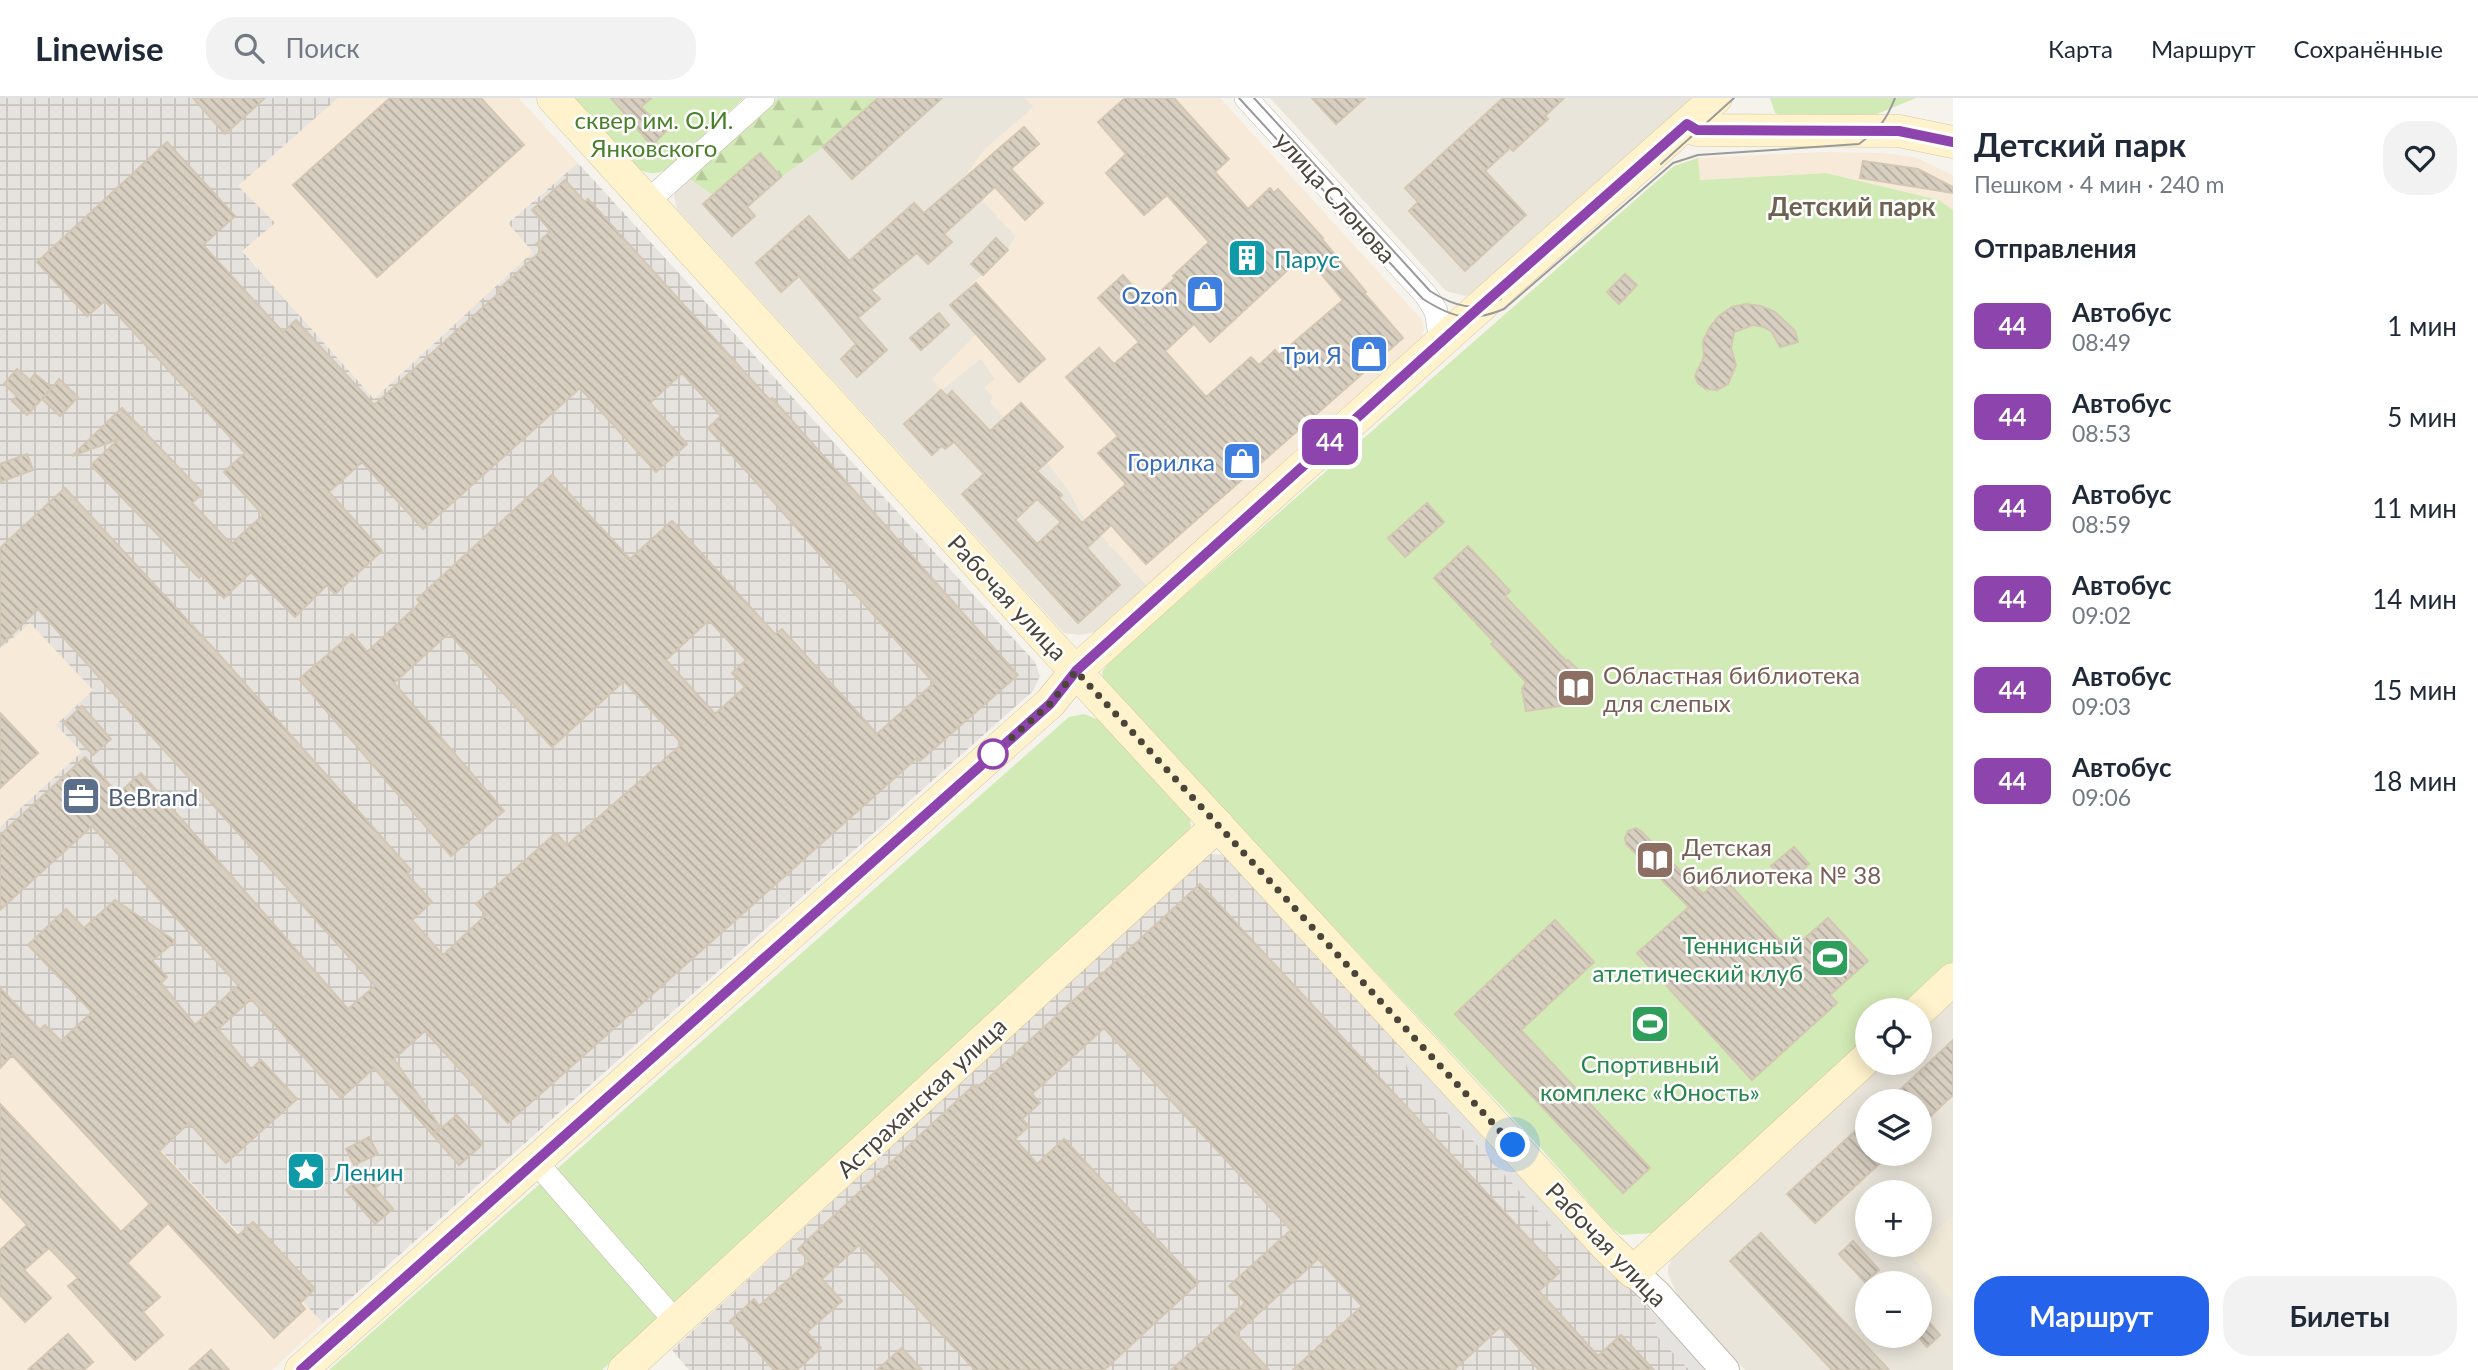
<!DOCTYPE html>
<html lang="ru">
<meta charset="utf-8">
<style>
body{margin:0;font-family:Lato,sans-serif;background:#f2f2f3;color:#1f2937;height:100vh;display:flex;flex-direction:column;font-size:26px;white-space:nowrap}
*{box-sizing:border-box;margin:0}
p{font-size:23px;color:#747a83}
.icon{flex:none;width:38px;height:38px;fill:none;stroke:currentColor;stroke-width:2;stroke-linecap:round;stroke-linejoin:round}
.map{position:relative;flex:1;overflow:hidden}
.details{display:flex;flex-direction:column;background:#fff;width:525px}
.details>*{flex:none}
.badge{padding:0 14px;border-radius:10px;font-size:24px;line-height:46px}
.buttons{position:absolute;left:1855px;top:900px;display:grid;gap:14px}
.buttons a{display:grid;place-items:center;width:77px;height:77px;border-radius:50%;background:#fff;box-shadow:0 4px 18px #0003;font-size:35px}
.you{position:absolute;width:35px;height:35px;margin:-18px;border:5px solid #fff;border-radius:50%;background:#1a73e8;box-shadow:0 0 0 10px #1a73e833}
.map>.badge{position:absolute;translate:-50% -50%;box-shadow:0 0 0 4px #fff}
h2{padding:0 21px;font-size:26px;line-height:63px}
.round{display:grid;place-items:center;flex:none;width:74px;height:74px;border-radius:28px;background:#f2f2f3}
.summary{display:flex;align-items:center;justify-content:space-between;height:119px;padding:0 21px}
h1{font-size:33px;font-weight:700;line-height:52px}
.button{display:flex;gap:14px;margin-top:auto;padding:14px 21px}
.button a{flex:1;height:80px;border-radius:28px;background:#2563eb;color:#fff;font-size:28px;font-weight:700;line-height:80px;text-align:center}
.button a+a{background:#f2f2f3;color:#1f2937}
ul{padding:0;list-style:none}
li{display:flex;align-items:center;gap:21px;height:91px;padding:0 21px}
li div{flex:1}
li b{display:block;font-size:26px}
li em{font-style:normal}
li .badge{min-width:77px;font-weight:700;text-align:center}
header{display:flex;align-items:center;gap:42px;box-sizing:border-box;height:98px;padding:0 35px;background:#fff;border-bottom:2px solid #e0e1e3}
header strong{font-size:33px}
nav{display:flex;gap:38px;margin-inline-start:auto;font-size:24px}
.search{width:490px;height:63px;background:#f2f2f3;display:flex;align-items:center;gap:18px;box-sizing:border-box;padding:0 24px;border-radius:28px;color:#747a83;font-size:26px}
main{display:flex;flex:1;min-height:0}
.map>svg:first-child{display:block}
.residential{fill:#eae5da;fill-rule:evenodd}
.commercial{fill:#f7ead8}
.industrial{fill:url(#industrial-grid)}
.education{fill:#efe8d6}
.green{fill:#d2eab5}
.forest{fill:url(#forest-firs)}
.parking{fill:#e5e3e0}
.building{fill:url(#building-back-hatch);stroke:#d3c7b4;stroke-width:2;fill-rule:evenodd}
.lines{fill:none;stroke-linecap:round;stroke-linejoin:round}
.minor-casing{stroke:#c2bbae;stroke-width:24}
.tertiary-casing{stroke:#c2bbae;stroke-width:30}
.secondary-casing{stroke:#d6c79b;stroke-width:33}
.minor{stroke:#fff;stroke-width:23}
.tertiary{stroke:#fff;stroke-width:28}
.secondary{stroke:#fff3cd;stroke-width:32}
.tram{stroke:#9a9a9a;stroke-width:2}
.line-casing{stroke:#fff;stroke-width:16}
.line{stroke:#8e44ad;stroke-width:10}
.walk{stroke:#4b4439;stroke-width:7;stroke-dasharray:0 12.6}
.stop-dot{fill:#fff;stroke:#8e44ad;stroke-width:3.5}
.labels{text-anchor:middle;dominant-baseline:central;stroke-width:5;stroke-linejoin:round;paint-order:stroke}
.park-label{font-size:24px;fill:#4a7f2a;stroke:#fff}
.street-label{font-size:24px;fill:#4b4439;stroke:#fff}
.culture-label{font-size:24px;fill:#0d838f;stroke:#fff;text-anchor:start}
.shop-label{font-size:24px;fill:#366cbe;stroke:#fff;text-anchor:end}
.education-label{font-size:24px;fill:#785e54;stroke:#fff;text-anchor:start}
.service-label{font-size:24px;fill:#4e5e75;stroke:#fff;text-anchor:start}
.leisure-label{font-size:24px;fill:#27864d;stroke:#fff;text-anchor:end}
.neighbourhood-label{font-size:26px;font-weight:bold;fill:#6e6250;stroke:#fff}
</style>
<header>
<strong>Linewise</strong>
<div class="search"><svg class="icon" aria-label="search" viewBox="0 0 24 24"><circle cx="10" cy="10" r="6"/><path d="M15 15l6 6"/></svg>Поиск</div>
<nav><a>Карта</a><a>Маршрут</a><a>Сохранённые</a></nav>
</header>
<main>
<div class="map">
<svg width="1953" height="1272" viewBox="0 0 1953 1272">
<defs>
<pattern id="industrial-grid" width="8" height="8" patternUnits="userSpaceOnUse" patternTransform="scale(1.75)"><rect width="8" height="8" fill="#e6e2dd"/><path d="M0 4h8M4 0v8" fill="none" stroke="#c7c3be"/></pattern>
<pattern id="forest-firs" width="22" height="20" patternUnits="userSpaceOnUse" patternTransform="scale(1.75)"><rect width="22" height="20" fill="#d2eab5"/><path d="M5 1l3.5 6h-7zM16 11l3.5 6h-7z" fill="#b6ca9c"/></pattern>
<pattern id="building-back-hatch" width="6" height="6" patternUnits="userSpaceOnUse" patternTransform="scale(1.75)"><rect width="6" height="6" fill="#d8cfc1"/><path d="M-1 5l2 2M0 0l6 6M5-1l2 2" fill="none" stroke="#b1aa9e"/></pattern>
</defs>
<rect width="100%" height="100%" fill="#f6f3ec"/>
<g class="residential">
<polygon points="775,0 1026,0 1034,9 985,51 963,81 1016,138 1008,152 951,207 976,236 942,292 981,260 995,281 993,299 990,304 1047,364 1070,394 1080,414 1149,490 1095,534 1080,537 1064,535 677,111 674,98 678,88"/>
<polygon points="1270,0 1697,0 1481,194 1465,198 1446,193"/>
<path d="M 1953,898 L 1953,1272 L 1745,1272 L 1679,1200 L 1668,1176 L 1668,1169 L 1675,1155 L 1881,964 L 1920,964 L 1920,928 ZM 1867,1003 L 1920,1003 L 1920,1055 L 1867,1055 ZM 1867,1094 L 1920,1094 L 1920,1146 L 1867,1146 ZM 1867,1185 L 1920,1185 L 1920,1237 L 1867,1237 Z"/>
</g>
<g class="commercial">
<polygon points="338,0 519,0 578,65 508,124 534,154 374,302 242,152 238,88"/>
<polygon points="1026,0 1220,0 1421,221 1424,231 1422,241 1149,490 1080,414 1070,394 1047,364 1000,324 1004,320 990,304 993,299 984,290 995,281 981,261 941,292 932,281 976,236 950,207 1008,152 1016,139 963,81 985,51 1034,9"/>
<polygon points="1822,54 1880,55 1914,59 1953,77 1953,112 1939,102 1826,75 1699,82 1698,60"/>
<polygon points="30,525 94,592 83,654 0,729 0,551"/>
<polygon points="56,939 323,1225 272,1272 0,1272 0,949 15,957"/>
</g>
<g class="industrial">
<polygon points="0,0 338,0 238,88 275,125 242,153 374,301 533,154 508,125 578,65 1035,564 1040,578 1033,593 323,1225 56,940 11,961 0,949 0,729 82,654 56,627 93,592 30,525 0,551"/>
<polygon points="1210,756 1225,757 1240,769 1706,1272 689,1272 672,1252 1199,764"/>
</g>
<polygon class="education" points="1953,1116 1953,1204 1911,1158"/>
<g class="green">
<path d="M 573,0 L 744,0 L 665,72 C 654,77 648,76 637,70 Z"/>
<polygon points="1770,0 1916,0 1877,16 1789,19 1775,15"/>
<polygon points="1698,60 1700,82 1826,75 1939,102 1953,112 1953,864 1901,912 1867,912 1867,943 1703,1095 1654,1135 1621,1137 1610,1128 1536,1045 1122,603 1104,583 1102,574 1111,562 1674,68"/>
<polygon points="1084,616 1099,622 1189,717 1191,728 1186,739 602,1272 329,1272 1069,619"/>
</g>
<polygon class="forest" points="779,0 878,0 823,49 781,79 759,56 713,97 690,81"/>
<g class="parking">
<polygon points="1397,937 1581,1134 1559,1136 1408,972"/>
<polygon points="1659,1218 1708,1272 1689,1272 1652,1233"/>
</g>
<g class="building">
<polygon points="193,0 265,0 225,36"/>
<polygon points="390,0 481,0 524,47 377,179 293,87"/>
<polygon points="611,0 651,0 641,9 666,33 652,48"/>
<polygon points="878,0 942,0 852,81 823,49"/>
<path d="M 1125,0 L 1174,0 L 1229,61 L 1215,74 L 1248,111 L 1270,90 L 1274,95 L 1278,91 L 1323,140 L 1322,141 L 1366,194 L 1364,195 L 1403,240 L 1146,466 L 1111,427 L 1087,450 L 1120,487 L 1078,525 L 962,396 L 984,376 L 954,344 L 945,351 L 942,348 L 932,357 L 904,326 L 941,292 L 947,298 L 952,293 L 990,333 L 1021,305 L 1063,349 L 1037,373 L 1062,397 L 1059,400 L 1082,425 L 1126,386 L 1098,355 L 1118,338 L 1066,279 L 1099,250 L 1114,266 L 1139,244 L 1098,200 L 1123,177 L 1148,205 L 1175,180 L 1173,178 L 1209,144 L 1167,97 L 1144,117 L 1106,75 L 1126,56 L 1098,24 ZM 1305,156 L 1343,202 L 1279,257 L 1275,252 L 1259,267 L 1251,259 L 1206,299 L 1165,253 L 1194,226 L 1210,244 ZM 1037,401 L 1061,424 L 1037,446 L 1015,422 Z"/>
<polygon points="1312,0 1365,0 1336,26"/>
<polygon points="1503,0 1564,0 1545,18 1548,21 1513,53 1510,50 1485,73 1526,117 1465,173 1409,113 1418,104 1405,90"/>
<polygon points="1024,29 1039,46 1011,71 1043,105 1025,122 995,89 944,136 952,144 928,166 917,155 871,192 880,201 858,220 887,252 857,279 841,261 856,246 799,178 781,194 756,165 809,118 849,163 914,105 924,115"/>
<path d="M 167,44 L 235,118 L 203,147 L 283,234 L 296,222 L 374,307 L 500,194 L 498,192 L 542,152 L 536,146 L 551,133 L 532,112 L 565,82 L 585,104 L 588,101 L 770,302 L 772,300 L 1018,577 L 920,663 L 917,660 L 508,1025 L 425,933 L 394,961 L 440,1029 L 432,1036 L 374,970 L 341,1000 L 251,901 L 218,931 L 251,971 L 261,962 L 297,1001 L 226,1065 L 189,1025 L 159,1053 L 238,1138 L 253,1124 L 315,1191 L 300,1205 L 305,1211 L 274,1240 L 168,1125 L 127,1165 L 160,1199 L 143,1214 L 163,1237 L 135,1262 L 68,1188 L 78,1180 L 49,1150 L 24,1172 L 51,1200 L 25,1224 L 0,1197 L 0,1152 L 27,1127 L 0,1098 L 0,1006 L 121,1134 L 150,1106 L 12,957 L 0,970 L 0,890 L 40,932 L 45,927 L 61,943 L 92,914 L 28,847 L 66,811 L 84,830 L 115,802 L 175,843 L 152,863 L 167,879 L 161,885 L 195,927 L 238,887 L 92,728 L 0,812 L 0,737 L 85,659 L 118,696 L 141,675 L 348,911 L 375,888 L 38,511 L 0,548 L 0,450 L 65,390 L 216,553 L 411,772 L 407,776 L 432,804 L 412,822 L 443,857 L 486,817 L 476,806 L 556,735 L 567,747 L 682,646 L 624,583 L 552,649 L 449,535 L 394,585 L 504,713 L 451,758 L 299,581 L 352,536 L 367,554 L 420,505 L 417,501 L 552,377 L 630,461 L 672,423 L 775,536 L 782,531 L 877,636 L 934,585 L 708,330 L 721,318 L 682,275 L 650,305 L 687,346 L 656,374 L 580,290 L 423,431 L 362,364 L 329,394 L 382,453 L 335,496 L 327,487 L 295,519 L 251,474 L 224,500 L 202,477 L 199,480 L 91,367 L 119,341 L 72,358 L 122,310 L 203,395 L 192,405 L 231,446 L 263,417 L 224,374 L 245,355 L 105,203 L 87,218 L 37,164 ZM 709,522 L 746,562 L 732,575 L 745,589 L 715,616 L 666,562 Z"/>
<polygon points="760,55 781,79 747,109 755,118 732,138 703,106"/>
<polygon points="1863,63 1918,71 1953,89 1953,95 1860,80"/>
<polygon points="996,140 1008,152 983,177 971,166"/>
<polygon points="1625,176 1637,187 1619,206 1607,194"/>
<polygon points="976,185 1045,261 1019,284 950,207"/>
<polygon points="1746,206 1761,208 1775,214 1795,233 1798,244 1780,249 1772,234 1764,229 1753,227 1734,234 1731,250 1736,267 1728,286 1717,292 1706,291 1698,285 1695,278 1704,259 1703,243 1710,229 1719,218 1732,209"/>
<polygon points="939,215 949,227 921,252 910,240"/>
<polygon points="17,271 30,282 35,276 52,290 59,281 78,299 60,318 42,301 51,291 27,317 12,303 17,298 4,286"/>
<polygon points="27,356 33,372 0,384 0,366"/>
<polygon points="1427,405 1444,424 1405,459 1388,440"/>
<polygon points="1468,448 1510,493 1505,498 1566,563 1568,562 1593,586 1573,606 1526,613 1522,591 1526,584 1491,546 1494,544 1434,480"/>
<polygon points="82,608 111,641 93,657 64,625"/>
<polygon points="0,615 38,655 0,690"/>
<polygon points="1636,730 1642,734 1703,796 1722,778 1790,853 1828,820 1868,863 1830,897 1837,905 1752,982 1637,855 1689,809 1626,746 1625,740 1628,733"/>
<polygon points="1794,749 1809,766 1787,786 1771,768"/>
<polygon points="1200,786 1560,1174 1539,1193 1598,1258 1621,1237 1654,1272 1539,1272 1500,1229 1454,1272 1293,1272 1362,1208 1318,1161 1236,1236 1269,1272 1171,1272 1245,1205 1229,1188 1291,1132 1104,930 1032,996 1040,1005 1022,1021 1029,1028 1015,1041 1037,1066 1064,1041 1198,1185 1104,1272 975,1272 859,1147 822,1181 842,1203 807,1234 821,1250 797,1272 774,1272 730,1223 754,1201 759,1208 809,1163 798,1151 974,987 977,990 1004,966"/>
<polygon points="1555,822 1594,864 1521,932 1650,1070 1623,1095 1455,916"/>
<polygon points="1953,942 1953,997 1920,1028 1920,1003 1888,1003"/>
<polygon points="457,1017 483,1046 459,1067 433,1037"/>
<polygon points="1867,1022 1867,1055 1891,1055 1815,1125 1787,1096"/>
<polygon points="369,1039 378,1056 354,1067 346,1051"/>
<polygon points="369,1072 380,1086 375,1090 393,1111 375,1126 346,1092"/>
<polygon points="1761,1135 1889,1272 1832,1272 1730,1163"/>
<polygon points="1853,1143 1879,1172 1865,1184 1839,1156"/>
<polygon points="1928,1223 1940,1237 1927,1249 1917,1237 1920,1237 1920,1230"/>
<polygon points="68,1236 93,1264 84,1272 28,1272"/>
<polygon points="902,1250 922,1272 877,1272"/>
<polygon points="211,1252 229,1272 189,1272"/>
</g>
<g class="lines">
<g class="minor-casing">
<g id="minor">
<polyline points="1246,0 1426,197 1436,213 1441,244"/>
<polyline points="648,103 763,0"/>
<polyline points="535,1063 676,1224"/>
</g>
</g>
<g class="tertiary-casing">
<polyline id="tertiary" points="1633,1174 1657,1196 1725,1272"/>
</g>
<g class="secondary-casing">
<g id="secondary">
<polyline points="553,0 1053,549 1605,1147 1633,1174 1867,960"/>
<polyline points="1687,26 1697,32 1899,33 1953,44"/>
<polyline points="1920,912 1953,881"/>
<polyline points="301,1272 1050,605 1076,573 1472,216 1716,0"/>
<polyline points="624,1272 1218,727"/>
</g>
</g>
<use href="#minor" class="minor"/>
<use href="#tertiary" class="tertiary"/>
<use href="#secondary" class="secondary"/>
<g class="tram">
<path d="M 1239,0 L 1423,201 C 1453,220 1471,225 1504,211 L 1673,65 L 1698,57 L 1859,46 C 1879,31 1886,23 1895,0"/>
<path d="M 1254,0 L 1430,193 C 1453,208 1476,215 1501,201"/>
<polyline points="1661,66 1734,0"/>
</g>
</g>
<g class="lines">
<g class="line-casing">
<polyline id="line" points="301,1272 1050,606 1076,573 1472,216 1687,26 1697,32 1899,33 1953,44"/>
</g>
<use href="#line" class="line"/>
<polyline class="walk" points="993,656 1050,606 1076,573 1513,1047"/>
</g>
<defs>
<g id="building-square" transform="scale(2.0125)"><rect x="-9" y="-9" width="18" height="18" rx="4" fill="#0f9aa8" stroke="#fff"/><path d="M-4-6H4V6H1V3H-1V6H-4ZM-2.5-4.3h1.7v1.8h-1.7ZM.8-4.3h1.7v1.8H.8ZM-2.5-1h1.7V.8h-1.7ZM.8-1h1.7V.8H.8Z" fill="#fff"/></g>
<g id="shop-square" transform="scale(2.0125)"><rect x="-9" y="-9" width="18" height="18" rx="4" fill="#3f7fe0" stroke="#fff"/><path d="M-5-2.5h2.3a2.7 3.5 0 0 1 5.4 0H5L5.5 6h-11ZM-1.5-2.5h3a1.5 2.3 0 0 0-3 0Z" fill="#fff"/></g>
<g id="library-square" transform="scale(2.0125)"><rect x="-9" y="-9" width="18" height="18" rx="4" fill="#8d6e63" stroke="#fff"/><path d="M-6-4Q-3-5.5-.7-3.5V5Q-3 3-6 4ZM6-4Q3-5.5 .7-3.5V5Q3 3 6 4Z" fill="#fff"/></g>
<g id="office-square" transform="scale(2.0125)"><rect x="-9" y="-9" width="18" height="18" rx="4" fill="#5c6f8a" stroke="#fff"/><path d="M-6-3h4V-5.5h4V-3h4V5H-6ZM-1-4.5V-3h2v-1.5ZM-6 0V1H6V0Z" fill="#fff"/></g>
<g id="stadium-square" transform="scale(2.0125)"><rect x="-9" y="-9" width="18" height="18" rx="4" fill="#2e9e5b" stroke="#fff"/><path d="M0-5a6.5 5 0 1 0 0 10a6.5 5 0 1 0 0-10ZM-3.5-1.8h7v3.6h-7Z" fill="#fff"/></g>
<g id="sight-square" transform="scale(2.0125)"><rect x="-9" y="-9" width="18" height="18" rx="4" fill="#0f9aa8" stroke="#fff"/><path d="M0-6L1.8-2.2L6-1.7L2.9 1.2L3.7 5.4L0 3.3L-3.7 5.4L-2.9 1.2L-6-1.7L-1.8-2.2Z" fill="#fff"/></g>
</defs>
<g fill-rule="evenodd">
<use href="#building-square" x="1247" y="160"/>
<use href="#shop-square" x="1205" y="196"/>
<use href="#shop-square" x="1369" y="256"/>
<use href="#shop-square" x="1242" y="363"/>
<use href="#library-square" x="1576" y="590"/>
<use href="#office-square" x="81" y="698"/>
<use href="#library-square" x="1655" y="762"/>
<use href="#stadium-square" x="1830" y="860"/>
<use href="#stadium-square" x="1650" y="926"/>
<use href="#sight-square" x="306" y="1073"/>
</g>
<circle class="stop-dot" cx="993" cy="656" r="14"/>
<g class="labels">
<g class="park-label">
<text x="654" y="21">сквер им. О.И.<tspan x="654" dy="28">Янковского</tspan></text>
</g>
<g class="street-label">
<text transform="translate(1336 99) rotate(48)">улица Слонова</text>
<text transform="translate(1008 499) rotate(47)">Рабочая улица</text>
<text transform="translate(921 999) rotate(-43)">Астраханская улица</text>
<text transform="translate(1607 1146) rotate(46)">Рабочая улица</text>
</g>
<g class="culture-label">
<text x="1274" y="160">Парус</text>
<text x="333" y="1073">Ленин</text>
</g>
<g class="shop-label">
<text x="1178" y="196">Ozon</text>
<text x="1342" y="256">Три Я</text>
<text x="1215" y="363">Горилка</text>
</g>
<g class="education-label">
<text x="1603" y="576">Областная библиотека<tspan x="1603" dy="28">для слепых</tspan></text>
<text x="1682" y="748">Детская<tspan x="1682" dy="28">библиотека № 38</tspan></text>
</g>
<g class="service-label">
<text x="108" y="698">BeBrand</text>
</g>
<g class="leisure-label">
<text x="1803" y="846">Теннисный<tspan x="1803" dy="28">атлетический клуб</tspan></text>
<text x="1650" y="965" text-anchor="middle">Спортивный<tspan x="1650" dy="28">комплекс «Юность»</tspan></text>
</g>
<g class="neighbourhood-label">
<text x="1852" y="108">Детский парк</text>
</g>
</g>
</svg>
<div class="buttons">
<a><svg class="icon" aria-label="locate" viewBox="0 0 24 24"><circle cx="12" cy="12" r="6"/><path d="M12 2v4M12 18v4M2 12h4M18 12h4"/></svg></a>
<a><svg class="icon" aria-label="layers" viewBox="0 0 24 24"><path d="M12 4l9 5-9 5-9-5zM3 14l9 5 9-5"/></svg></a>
<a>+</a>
<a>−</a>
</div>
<div class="you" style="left:1513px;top:1047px"></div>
<b class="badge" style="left:1330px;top:344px;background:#8e44ad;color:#fff">44</b>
</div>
<section class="details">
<div class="summary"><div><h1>Детский парк</h1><p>Пешком · 4 мин · 240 m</p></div><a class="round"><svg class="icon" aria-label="heart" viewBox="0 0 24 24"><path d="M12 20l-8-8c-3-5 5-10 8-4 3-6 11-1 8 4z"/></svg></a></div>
<h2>Отправления</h2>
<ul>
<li><span class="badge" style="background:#8e44ad;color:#fff">44</span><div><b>Автобус</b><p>08:49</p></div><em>1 мин</em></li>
<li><span class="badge" style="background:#8e44ad;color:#fff">44</span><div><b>Автобус</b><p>08:53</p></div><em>5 мин</em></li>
<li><span class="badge" style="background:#8e44ad;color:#fff">44</span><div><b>Автобус</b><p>08:59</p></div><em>11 мин</em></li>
<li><span class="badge" style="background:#8e44ad;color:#fff">44</span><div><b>Автобус</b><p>09:02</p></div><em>14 мин</em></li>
<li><span class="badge" style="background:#8e44ad;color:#fff">44</span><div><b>Автобус</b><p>09:03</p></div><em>15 мин</em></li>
<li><span class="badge" style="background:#8e44ad;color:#fff">44</span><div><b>Автобус</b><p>09:06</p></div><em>18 мин</em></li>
</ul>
<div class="button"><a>Маршрут</a><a>Билеты</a></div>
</section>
</main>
